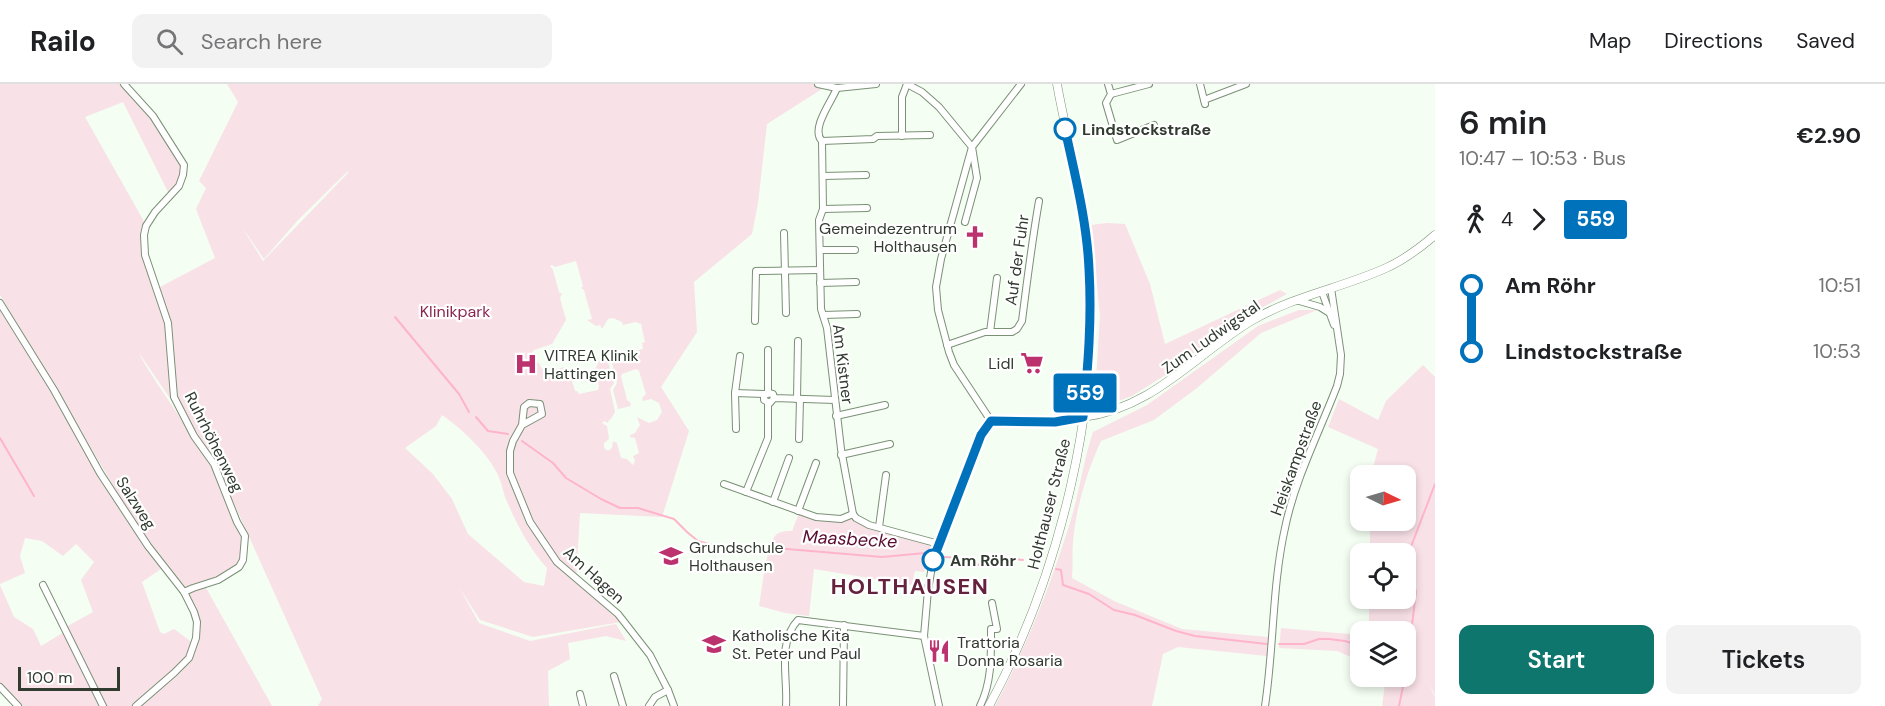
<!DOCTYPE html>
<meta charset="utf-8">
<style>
body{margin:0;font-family:"DM Sans",sans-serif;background:#f2f2f2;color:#202124;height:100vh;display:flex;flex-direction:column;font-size:22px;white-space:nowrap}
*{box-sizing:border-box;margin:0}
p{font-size:20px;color:#757577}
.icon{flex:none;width:33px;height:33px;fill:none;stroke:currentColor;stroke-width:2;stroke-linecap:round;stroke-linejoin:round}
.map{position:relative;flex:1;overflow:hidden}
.panel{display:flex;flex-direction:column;background:#fff;width:450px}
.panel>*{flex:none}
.badge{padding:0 12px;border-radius:4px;font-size:21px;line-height:39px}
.needle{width:39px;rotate:95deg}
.controls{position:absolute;left:1350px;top:381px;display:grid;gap:12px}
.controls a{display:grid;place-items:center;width:66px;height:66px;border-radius:12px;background:#fff;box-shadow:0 3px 9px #0003;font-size:30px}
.scale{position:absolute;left:18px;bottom:15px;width:102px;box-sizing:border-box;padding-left:6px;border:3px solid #313b30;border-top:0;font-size:16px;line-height:21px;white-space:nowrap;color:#313b30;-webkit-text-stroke:4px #fff;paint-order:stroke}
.map>.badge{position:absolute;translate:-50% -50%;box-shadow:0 0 0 3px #fff}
.legs{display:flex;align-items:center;gap:9px;height:66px;padding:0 24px;font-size:20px}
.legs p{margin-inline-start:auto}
.headline{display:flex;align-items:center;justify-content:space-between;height:102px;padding:0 24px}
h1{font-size:33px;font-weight:600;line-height:45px}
.cta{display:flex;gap:12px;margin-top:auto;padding:12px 24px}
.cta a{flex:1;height:69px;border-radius:12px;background:#0f766e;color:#fff;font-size:24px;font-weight:600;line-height:69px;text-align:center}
.cta a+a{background:#f2f2f2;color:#202124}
ul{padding:0 24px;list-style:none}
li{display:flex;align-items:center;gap:21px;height:66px;font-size:22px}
li i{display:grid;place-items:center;width:9px;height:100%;margin:0 8px;background:currentColor}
li i::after{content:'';width:15px;height:15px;margin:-8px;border:4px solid;border-radius:50%;background:#fff}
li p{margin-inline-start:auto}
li:first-child i{background:linear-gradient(#0000 50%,currentColor 0)}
li:last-child i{background:linear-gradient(currentColor 50%,#0000 0)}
header{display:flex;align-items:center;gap:36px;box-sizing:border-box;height:84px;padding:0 30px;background:#fff;border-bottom:2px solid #e0e0e0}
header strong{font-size:28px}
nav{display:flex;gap:33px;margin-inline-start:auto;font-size:21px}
.search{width:420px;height:54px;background:#f2f2f2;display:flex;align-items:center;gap:15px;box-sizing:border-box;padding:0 21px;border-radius:12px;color:#757577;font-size:22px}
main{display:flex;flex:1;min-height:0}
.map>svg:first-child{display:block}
.green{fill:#f9e1e8;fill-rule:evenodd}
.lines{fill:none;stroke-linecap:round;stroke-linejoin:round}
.stream{stroke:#feb5cc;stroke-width:2}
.minor-casing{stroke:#7a9176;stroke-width:8}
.tertiary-casing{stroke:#7a9176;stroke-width:9}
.minor{stroke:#fff;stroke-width:6}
.tertiary{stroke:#fff;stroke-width:8}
.line-1-casing{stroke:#fff;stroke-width:14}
.line-1{stroke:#0072bc;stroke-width:9}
.stop-1-dot{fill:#fff;stroke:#0072bc;stroke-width:3}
.labels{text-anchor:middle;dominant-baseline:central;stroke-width:4.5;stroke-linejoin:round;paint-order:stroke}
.stop-label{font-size:16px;font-weight:bold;fill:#313b30;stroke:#fff;text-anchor:start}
.poi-label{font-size:16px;fill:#313b30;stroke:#fff;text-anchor:start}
.street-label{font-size:16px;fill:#313b30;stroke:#fff}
.park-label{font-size:16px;fill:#8a2550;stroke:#fff}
.water-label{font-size:18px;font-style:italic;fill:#590c30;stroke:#fff}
.district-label{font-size:22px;font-weight:bold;letter-spacing:1.5px;fill:#64223d;stroke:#fff}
</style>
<header>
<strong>Railo</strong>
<div class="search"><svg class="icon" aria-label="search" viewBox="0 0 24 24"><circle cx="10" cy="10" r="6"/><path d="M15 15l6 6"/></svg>Search here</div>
<nav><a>Map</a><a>Directions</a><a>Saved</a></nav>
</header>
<main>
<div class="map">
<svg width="1435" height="622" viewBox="0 0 1435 622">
<rect width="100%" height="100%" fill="#f4fef2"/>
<g class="green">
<path d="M 0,0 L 123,0 L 152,33 L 188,88 L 170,112 L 123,18 L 85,33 L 146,141 L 142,161 L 158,204 L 215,174 L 196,125 L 206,104 L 199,97 L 238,18 L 227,0 L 813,0 L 822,5 L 767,40 L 758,119 L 752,150 L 694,198 L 697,248 L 661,303 L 689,347 L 662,433 L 580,429 L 576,498 L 610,523 L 621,538 L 533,553 L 480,536 L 459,503 L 479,539 L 530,557 L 616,540 L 626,557 L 606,552 L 568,559 L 570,575 L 548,587 L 549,622 L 318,622 L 322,615 L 219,386 L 139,269 C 157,308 267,440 238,480 C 228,494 199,500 184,505 L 150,462 L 133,435 L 0,211 ZM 348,87 L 348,89 L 263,177 L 242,143 L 264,175 L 298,136 ZM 576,177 L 583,202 L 581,204 L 584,206 L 592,235 L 587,236 L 596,242 L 600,241 L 602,245 L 608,235 L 613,234 L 622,238 L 623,241 L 635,238 L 641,240 L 645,258 L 642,259 L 643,265 L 627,269 L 624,275 L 618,276 L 610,271 L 617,299 L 613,306 L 618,325 L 631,322 L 630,318 L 627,316 L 621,292 L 622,290 L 636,285 L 639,287 L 646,310 L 642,314 L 643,317 L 651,315 L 659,319 L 662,328 L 657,336 L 649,339 L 637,333 L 640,341 L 635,349 L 630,351 L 630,353 L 635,354 L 639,369 L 633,372 L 635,377 L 633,381 L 627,375 L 621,374 L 617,359 L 613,357 L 612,364 L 608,367 L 604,364 L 604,359 L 609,355 L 607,342 L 602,339 L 604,337 L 608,339 L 609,336 L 611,335 L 615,328 L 610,305 L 614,299 L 605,267 L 595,285 L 599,302 L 598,306 L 579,310 L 577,307 L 575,307 L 569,287 L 566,292 L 561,289 L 564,283 L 544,289 L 539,279 L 534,277 L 532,269 L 534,266 L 552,260 L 566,236 L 560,214 L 562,210 L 559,208 L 553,186 L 550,182 L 552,181 L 555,183 ZM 442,331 C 462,345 487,368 498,391 C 501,398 503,406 505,413 C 516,439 528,463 547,484 L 544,502 L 524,498 L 468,450 L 452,415 L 433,390 L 405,364 L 436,342 Z"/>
<polygon points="1107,139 1125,140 1150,200 1165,260 1280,206 1287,210 1220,247 1175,285 1132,312 1107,321 1099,318 1095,312 1100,231 1091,141"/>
<path d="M 0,219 L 144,461 L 161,485 L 142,498 L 160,548 L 164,550 L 174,545 L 193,559 L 187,572 L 155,609 C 194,584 211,552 188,508 L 205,502 L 272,622 L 104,622 L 64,544 L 93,528 L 81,496 L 94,478 L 76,460 L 63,472 L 42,457 L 25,454 L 20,472 L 25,489 L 0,500 Z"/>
<path d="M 1299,226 L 1317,226 L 1261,249 L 1197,304 L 1154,336 L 1101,357 C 1087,387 1076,424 1073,457 C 1072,469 1073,482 1072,494 L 1114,517 L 1182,545 L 1268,553 L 1267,572 L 1178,563 L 1163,570 L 1152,622 L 995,622 C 1027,562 1052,498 1072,432 C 1080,404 1084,375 1093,348 L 1147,321 L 1258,242 Z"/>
<polygon points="1423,281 1435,293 1435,611 1428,597 1435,613 1435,622 1382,622 1386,593 1406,592 1406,548 1369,547 1369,515 1406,514 1406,470 1370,469 1370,437 1406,436 1406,392 1371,391 1378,365 1328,343 1339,315 1378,336 1386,317"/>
<path d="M 799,429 C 818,435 833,438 852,435 C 877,448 906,452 932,462 L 924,488 L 915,487 L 912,501 L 814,485 L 809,532 L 785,529 L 759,522 C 762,506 766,464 775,452 C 779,447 786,447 792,447 Z"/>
<polygon points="0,501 14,533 33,545 41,562 64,548 102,622 21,622 0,601"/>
<polygon points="1281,544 1360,551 1360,577 1337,567 1279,564"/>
</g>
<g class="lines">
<g class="stream">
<polyline points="395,233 459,310 469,328"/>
<polyline points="476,333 488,347 508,350"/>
<polyline points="0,354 34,412"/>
<polyline points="522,357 553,379 566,394 601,415 620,424 638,424 674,435 687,448 698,457 716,462 755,462"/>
<polyline points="775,464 882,473 925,469"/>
<polyline points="944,473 961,474 979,481 988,477 1013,475 1023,476"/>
<polyline points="1056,485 1061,486 1063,501 1089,510 1114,526 1135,531 1176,547 1195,552 1267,560"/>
<polyline points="1279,560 1304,560 1319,555 1329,555 1345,557 1360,562"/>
<polyline points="1406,591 1416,508 1407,473 1435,400"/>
<polyline points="1399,622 1405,593"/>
</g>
<g class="minor-casing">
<g id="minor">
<polyline points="124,0 153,32 184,81 183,91 179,102 155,128 146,142 144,151 145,171 168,239 174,313 194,352 214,380 237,438 245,452 243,476 239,483 218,496 193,504 184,508"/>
<polyline points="818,0 837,4 876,0"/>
<polyline points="907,0 922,8 939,23 972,63 977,94 965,138"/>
<polyline points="1108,0 1111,10 1106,19 1117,56 1154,41"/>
<polyline points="1200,0 1205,20"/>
<path d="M 837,4 C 832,17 810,45 822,57 L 823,125 L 819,136 L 821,225 L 827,244 L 841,365 L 853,430 L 856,434 L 869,441 L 939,460"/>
<polyline points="1111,10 1149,0"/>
<polyline points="1204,16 1246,0"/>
<polyline points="902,52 902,13 907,0"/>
<polyline points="822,57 873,55 877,52 930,51"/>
<polyline points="823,92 866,91"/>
<polyline points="823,125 867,124"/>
<polyline points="784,149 786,229"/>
<polyline points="820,166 855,166"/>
<polyline points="820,199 856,198"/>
<polyline points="1322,208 1334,241"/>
<polyline points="1296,216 1320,223 1328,228"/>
<polyline points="0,219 54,306 100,389 148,462 184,508 194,528 197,538 196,554 189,574 174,589 136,622"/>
<polyline points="823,231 857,230"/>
<polyline points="755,237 756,187 820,186"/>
<polyline points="990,248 997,194"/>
<path d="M 947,261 L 985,248 L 1012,248 L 1017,245 L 1022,237 C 1027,197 1032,157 1039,117"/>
<polyline points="735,309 765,310"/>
<polyline points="768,309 768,266"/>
<polyline points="774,314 770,319 764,316 764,312 768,309 773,310 774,314 835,316"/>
<polyline points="797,315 798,257"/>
<polyline points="836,332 885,321"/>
<polyline points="991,337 954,281 949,268 938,226 936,203 941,175 972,63 1021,0"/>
<polyline points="991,337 1055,338 1083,333"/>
<polyline points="522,341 542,330 540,320 529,319 524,323 522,341 513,357 510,367 510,389 530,438 557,478 618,530 650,571 668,606 674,622"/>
<polyline points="736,345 735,309 740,272"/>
<polyline points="799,355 800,315"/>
<polyline points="841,371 890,360"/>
<polyline points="724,400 816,433 841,435 853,430"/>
<polyline points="746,408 768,354 768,319"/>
<polyline points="773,418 789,374"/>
<polyline points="798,427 816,379"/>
<polyline points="879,443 886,391"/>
<polyline points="43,501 103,622"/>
<polyline points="614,592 623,622"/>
<polyline points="0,603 18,622"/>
<polyline points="580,610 583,622"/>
<polyline points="649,622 655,613 668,606"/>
<path d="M 786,622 C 788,594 777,558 798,536 L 924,552"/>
<polyline points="843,622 844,541"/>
<polyline points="939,622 924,552 928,506 933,476 981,351 991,337"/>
<path d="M 980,622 C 992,598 991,572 991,545 L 997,545 L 992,519"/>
<path d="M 1265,622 C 1274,563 1272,502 1285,444 C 1295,395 1319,349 1337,302 L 1340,290 L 1341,271 L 1331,204"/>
</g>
</g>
<g class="tertiary-casing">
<g id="tertiary">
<path d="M 1083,333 C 1152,325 1195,271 1251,237 C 1293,212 1342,204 1386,184 C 1404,176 1420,164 1435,151"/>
<path d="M 989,622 C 1060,491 1104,314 1088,166 C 1082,110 1067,55 1057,0"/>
</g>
</g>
<use href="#minor" class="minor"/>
<use href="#tertiary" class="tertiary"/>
</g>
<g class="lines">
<g class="line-1-casing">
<path id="line-1" d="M 933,476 L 981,351 L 991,337 L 1055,338 L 1083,333 C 1088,283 1092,235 1089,185 C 1087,138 1075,91 1065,45"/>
</g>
<use href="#line-1" class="line-1"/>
</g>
<defs>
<g id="church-bare" transform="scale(1.8)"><path d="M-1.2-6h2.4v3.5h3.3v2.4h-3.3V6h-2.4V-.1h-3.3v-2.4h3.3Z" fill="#bb326e" stroke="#fff" stroke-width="2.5" paint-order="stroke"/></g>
<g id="supermarket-bare" transform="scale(1.8)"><path d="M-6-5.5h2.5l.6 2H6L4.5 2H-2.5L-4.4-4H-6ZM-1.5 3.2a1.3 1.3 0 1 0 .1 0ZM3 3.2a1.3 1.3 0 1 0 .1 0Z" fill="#bb326e" stroke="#fff" stroke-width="2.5" paint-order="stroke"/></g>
<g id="hospital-bare" transform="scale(1.8)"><path d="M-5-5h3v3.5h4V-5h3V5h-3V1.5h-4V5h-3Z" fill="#bb326e" stroke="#fff" stroke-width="2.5" paint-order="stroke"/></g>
<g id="school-bare" transform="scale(1.8)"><path d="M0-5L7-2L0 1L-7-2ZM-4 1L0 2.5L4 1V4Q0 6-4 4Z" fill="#bb326e" stroke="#fff" stroke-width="2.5" paint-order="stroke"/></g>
<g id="restaurant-bare" transform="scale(1.8)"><path d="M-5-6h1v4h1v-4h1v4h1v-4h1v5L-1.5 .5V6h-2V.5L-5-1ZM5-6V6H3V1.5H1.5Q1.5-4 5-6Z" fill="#bb326e" stroke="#fff" stroke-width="2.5" paint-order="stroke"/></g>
</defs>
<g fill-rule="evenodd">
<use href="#church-bare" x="975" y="153"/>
<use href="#supermarket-bare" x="1032" y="279"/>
<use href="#hospital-bare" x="526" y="280"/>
<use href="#school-bare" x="671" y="472"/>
<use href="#school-bare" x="714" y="560"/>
<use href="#restaurant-bare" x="939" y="567"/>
</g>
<g class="stop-1-dot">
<circle cx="1065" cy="45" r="10"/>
<circle cx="933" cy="476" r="10"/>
</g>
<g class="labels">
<g class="stop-label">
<text x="1082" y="45">Lindstockstraße</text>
<text x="950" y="476">Am Röhr</text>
</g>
<g class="poi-label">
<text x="957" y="144" text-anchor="end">Gemeindezentrum<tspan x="957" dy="18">Holthausen</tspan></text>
<text x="544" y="271">VITREA Klinik<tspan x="544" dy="18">Hattingen</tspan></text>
<text x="1014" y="279" text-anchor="end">Lidl</text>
<text x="689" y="463">Grundschule<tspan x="689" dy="18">Holthausen</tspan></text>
<text x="732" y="551">Katholische Kita<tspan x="732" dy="18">St. Peter und Paul</tspan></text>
<text x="957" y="558">Trattoria<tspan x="957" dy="18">Donna Rosaria</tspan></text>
</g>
<g class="street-label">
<text transform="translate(1017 176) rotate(-82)">Auf der Fuhr</text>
<text transform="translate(1211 253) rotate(-35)">Zum Ludwigstal</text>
<text transform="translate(843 280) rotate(83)">Am Kistner</text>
<text transform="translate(214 358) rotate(63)">Ruhrhöhenweg</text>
<text transform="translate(1296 374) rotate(-70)">Heiskampstraße</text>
<text transform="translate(136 419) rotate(57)">Salzweg</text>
<text transform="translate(1049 420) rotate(-76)">Holthauser Straße</text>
<text transform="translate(594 491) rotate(42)">Am Hagen</text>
</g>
<g class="park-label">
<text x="455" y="227">Klinikpark</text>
</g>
<g class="water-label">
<text transform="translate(850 455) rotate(3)">Maasbecke</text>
</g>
<g class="district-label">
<text x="910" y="502">HOLTHAUSEN</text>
</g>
</g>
</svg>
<div class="controls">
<a><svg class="needle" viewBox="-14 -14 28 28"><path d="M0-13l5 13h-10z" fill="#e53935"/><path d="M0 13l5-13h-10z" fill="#757577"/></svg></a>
<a><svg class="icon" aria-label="locate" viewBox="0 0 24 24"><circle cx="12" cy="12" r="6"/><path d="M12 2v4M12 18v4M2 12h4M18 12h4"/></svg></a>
<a><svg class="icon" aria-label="layers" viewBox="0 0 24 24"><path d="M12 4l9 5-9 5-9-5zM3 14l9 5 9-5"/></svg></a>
</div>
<div class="scale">100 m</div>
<b class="badge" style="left:1085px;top:309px;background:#0072bc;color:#fff">559</b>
</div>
<section class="panel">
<div class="headline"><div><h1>6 min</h1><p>10:47 – 10:53 · Bus</p></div><b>€2.90</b></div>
<div class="legs"><svg class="icon" aria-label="walk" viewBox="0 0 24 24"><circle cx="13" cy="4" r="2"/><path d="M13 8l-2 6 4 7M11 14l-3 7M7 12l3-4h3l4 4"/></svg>4<svg class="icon" aria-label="forward" viewBox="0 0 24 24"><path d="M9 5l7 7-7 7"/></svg><b class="badge" style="background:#0072bc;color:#fff">559</b></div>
<ul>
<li><i style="color:#0072bc"></i><b>Am Röhr</b><p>10:51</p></li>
<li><i style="color:#0072bc"></i><b>Lindstockstraße</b><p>10:53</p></li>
</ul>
<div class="cta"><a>Start</a><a>Tickets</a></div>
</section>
</main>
